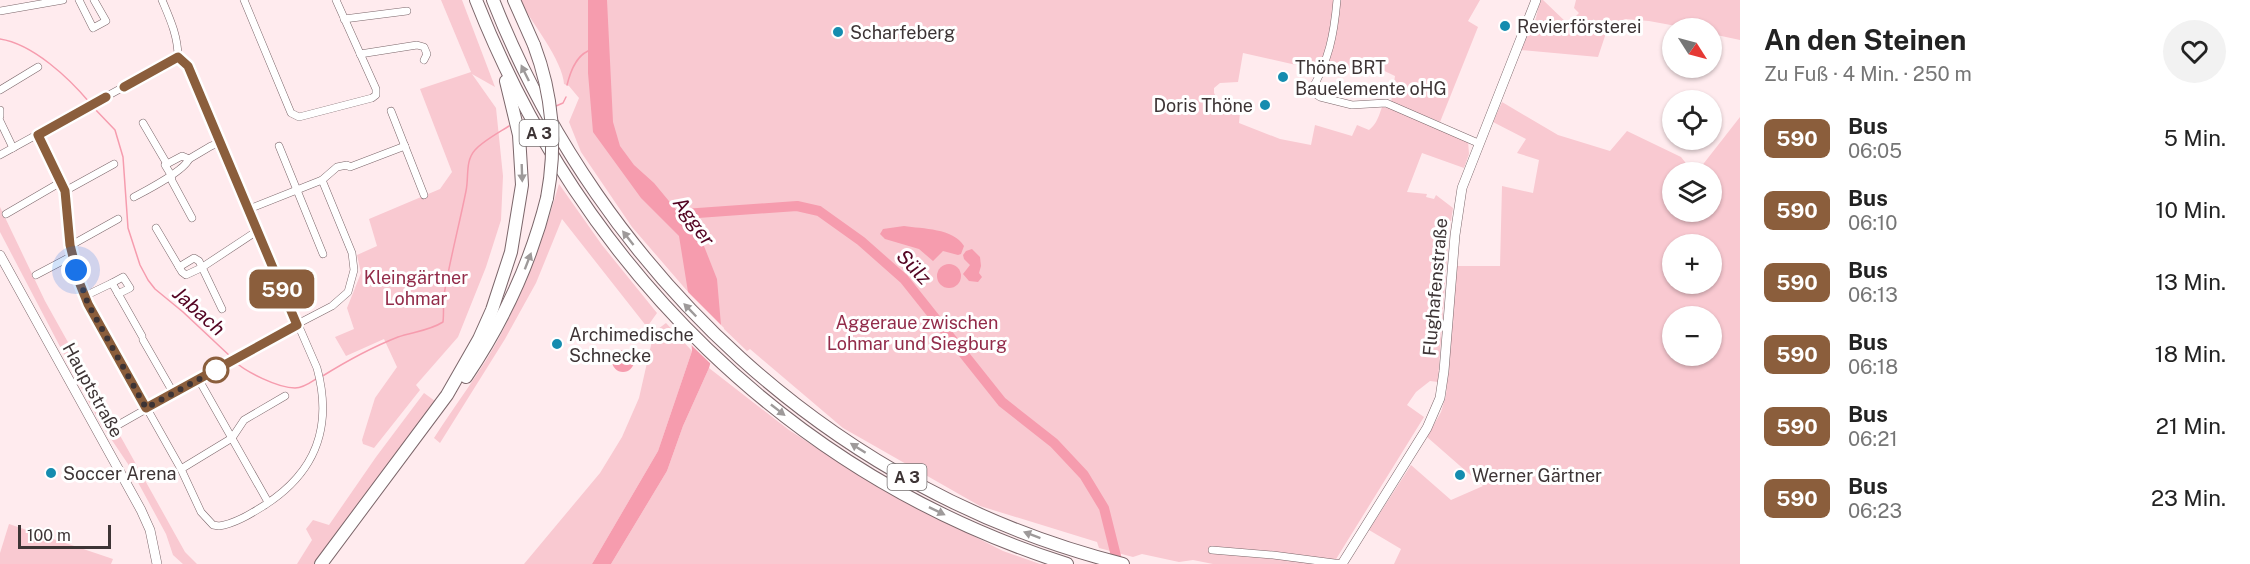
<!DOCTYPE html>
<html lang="de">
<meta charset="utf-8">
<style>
body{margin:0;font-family:"Public Sans",sans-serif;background:#f2f2f2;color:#222;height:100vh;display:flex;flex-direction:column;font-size:22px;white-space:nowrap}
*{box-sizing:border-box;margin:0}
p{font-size:20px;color:#767676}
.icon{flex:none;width:33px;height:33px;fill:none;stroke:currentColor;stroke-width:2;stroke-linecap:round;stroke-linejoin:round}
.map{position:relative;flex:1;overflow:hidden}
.sheet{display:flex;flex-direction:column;background:#fff;width:510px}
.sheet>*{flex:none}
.badge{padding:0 12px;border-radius:9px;font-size:21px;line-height:39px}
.needle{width:39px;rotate:126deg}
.buttons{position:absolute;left:1662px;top:18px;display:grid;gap:12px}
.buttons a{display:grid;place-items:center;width:60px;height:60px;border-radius:50%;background:#fff;box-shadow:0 2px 4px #0004;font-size:30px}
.scale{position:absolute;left:18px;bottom:15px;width:93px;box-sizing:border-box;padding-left:6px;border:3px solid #3d3435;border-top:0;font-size:16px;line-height:21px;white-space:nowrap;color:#3d3435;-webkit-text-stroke:4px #fff;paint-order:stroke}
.you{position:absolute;width:30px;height:30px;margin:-15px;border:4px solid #fff;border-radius:50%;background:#1a73e8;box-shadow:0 0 0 9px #1a73e833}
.map>.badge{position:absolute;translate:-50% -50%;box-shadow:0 0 0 3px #fff}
.round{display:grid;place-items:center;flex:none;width:63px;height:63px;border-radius:32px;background:#f2f2f2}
.overview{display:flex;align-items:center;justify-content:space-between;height:102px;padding:0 24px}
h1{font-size:28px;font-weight:700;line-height:45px}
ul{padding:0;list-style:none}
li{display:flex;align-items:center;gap:18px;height:72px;padding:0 24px}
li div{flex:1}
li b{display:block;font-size:22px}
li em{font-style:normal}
li .badge{min-width:66px;font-weight:700;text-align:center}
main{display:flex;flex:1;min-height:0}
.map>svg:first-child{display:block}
.green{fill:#f9c9d1;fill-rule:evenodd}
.water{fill:#f69cae}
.pier{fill:#ffebee}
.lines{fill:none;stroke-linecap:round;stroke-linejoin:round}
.stream{stroke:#f69cae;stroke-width:1.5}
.river{stroke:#f69cae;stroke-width:10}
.street-casing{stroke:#7b666a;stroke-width:8}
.secondary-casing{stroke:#7b666a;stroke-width:10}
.highway-casing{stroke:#7b666a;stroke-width:14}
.street{stroke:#fff;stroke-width:7}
.secondary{stroke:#fff;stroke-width:9}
.highway{stroke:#fff;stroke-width:12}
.highway-bridge-casing{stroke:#7b666a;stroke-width:14;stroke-linecap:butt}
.highway-bridge{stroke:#fff;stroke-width:12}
.oneway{fill:#9e9a9a}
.line-casing{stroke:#fff;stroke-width:14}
.line{stroke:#8b5e3c;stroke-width:9}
.walk{stroke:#3d3435;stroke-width:6;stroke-dasharray:0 10.8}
.poi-dot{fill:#158caf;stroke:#fff;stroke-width:2}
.stop-dot{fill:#fff;stroke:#8b5e3c;stroke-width:3}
.labels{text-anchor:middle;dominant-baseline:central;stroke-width:6;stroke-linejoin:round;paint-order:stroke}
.shield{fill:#fff;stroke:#777172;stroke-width:1.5}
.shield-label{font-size:16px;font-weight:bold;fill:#3d3435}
.poi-label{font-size:18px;fill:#3d3435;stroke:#fff;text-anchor:start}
.park-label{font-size:18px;fill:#932c4a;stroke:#fff}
.street-label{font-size:18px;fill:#3d3435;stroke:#fff}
.water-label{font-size:20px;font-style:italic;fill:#540422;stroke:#fff}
</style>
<main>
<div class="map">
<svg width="1740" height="564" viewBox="0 0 1740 564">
<rect width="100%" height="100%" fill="#ffebee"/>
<g class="green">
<polygon points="441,0 462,0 495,87 472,74 496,108 503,176 501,220 486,267 458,337 416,385 420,390 374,448 363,444 362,440 375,398 397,367 384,339 346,356 335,337 354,329 347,308 361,273 357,255 377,246 369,219 440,189 452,172 420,89 471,72"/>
<path d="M 519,0 L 1480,0 L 1468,21 L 1478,27 L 1440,122 L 1391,102 L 1395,76 L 1374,66 L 1342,69 L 1329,65 L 1318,70 L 1243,53 L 1238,82 L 1220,83 L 1214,88 L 1214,93 L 1219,102 L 1235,105 L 1241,102 L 1239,123 L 1280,139 L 1311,145 L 1315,125 L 1352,136 L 1357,125 L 1369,130 C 1377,124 1379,115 1382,107 L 1389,108 L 1468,141 L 1469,154 L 1464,168 L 1422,153 L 1407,192 L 1427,194 L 1426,197 L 1434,199 L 1436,195 L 1453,208 L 1451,221 L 1440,220 L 1439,238 L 1447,239 L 1448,243 L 1438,382 L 1430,381 L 1416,392 L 1407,405 L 1424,417 L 1333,564 L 1213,564 L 1193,560 L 1179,562 L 1142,554 L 1133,557 L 1099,548 L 1097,542 L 980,506 L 843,428 L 750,349 L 747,351 L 701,307 L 632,227 L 581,152 L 569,122 L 579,98 L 569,86 L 564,84 C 563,61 531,21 519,0 Z"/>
<polygon points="1540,0 1543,0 1568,24 1579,13 1574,8 1576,0 1740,0 1740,40 1712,34 1712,28 1687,28 1649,21 1625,19 1608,27 1598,57 1521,50 1536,18"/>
<path d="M 1502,102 L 1558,135 L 1610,151 L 1627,131 L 1681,157 L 1693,172 L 1672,172 L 1672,212 L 1712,212 L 1712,172 L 1697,172 L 1740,117 L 1740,564 L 1394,564 L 1401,549 L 1369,530 L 1411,465 L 1451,500 L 1483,486 L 1427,437 L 1441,412 L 1446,395 L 1457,266 L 1500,266 L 1502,186 L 1533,193 L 1539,160 L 1517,153 L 1526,139 L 1493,122 ZM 1672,244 L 1712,244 L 1712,284 L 1672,284 ZM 1672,316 L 1712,316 L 1712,356 L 1672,356 Z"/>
<path d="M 559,184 L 602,245 L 657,313 L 647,327 L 562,219 L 536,283 L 505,339 L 440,443 L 434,438 C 455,405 483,369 501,334 C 526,285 544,236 559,184 Z"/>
<polygon points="0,207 45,301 185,552 197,564 183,564 173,555 166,534 128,464 99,421 0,232"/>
<polygon points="666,323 692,351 658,451 592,564 524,564 600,473 622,437 639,398 654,332"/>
<polygon points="709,368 789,430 879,488 1003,551 1040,564 611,564 667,471 683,426"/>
<polygon points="424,393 435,401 315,564 297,564 312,540 306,529 313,520 329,525 376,457"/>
<polygon points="9,524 113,559 111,564 0,564 0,553"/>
</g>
<g class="water">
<polygon points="588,0 607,0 613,122 620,146 634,165 654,183 702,241 717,279 721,325 709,368 683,426 667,471 611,564 592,564 658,451 692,351 688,292 679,236 641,198 593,132 588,73"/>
<path d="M 904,226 C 923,229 953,228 964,246 L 961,254 L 958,255 L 943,251 L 933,261 L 919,249 L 885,239 L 880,234 L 883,229 Z"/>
<polygon points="972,249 980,257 981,266 979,273 982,277 978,282 969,281 963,274 970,265 964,259 963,255 966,251"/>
<circle cx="949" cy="276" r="12"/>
<circle cx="623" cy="361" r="11"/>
</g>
<polygon class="pier" points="685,289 724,328 713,366 688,342"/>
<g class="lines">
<g class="stream">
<path d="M 0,39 C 33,44 69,78 90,103"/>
<path d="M 567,85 C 570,73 575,57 588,51"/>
<polyline points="556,106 563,103 566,97"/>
<polyline points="93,107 115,130 123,157 128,228 140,265 148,280 155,289 183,312 231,357"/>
<path d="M 234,361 C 246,372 278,388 295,388 C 303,388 310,383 316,379"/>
<path d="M 321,377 C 345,362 370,348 398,337 C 412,332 429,331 443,322 C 444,313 443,304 444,295 C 450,259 459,226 466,191 C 469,177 465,161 475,150 C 483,141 498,133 509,126"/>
</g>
<polyline class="river" points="670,215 797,206 819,211 861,241 904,279 1002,402 1054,443 1084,475 1104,508 1118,564"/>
<g class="street-casing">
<g id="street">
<polyline points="79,0 93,28 106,21 94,0"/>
<polyline points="244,0 291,113 299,117 372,98 376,95 376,89 336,0"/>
<path d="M 1337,0 C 1334,35 1329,60 1311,91 L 1320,97 L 1352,105 L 1386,103 L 1478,143"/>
<polyline points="0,11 63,0"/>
<polyline points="344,19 407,11"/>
<polyline points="360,54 417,45 424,47 427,54 424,60"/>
<polyline points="0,90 38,67"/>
<polyline points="0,110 0,116"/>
<polyline points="391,111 424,195"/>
<polyline points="0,121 13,148"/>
<polyline points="143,123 167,164"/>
<path d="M 38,135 L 65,191 L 72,256 L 88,304 L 181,469 L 201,512 L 213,525 L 219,526 C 235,524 252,513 265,505 C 316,472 333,427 317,368 L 219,143 L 188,66 L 178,57 C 178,36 170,19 162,0"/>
<polyline points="279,146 323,254"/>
<polyline points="0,155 178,57"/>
<polyline points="189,159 211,146 219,143"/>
<polyline points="65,191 114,164"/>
<path d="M 134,197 C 147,190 184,171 189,159 L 182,156 L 165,165 L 171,175 L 172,181 L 192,218"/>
<polyline points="249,209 322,180 337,167 347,165 350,167 405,146"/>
<polyline points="6,214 61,182"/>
<polyline points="156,228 182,272 186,275 201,268 257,231"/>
<polyline points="70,245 75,243 118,219"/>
<polyline points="179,267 194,258 199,261 222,309"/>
<polyline points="36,275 72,256"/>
<polyline points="112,283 123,277 130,288 118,294"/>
<polyline points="85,296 112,283 142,336"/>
<polyline points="143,340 174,394"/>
<polyline points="199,380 268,502"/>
<polyline points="118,425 282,332 332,306 348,292 354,270 352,253 322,180"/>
<polyline points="181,469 232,438 244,420 285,396"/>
<polyline points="1212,550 1273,555 1342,564"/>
</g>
</g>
<g class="secondary-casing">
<g id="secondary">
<polyline points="0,255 141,510 150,530 157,564"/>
<polyline points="1342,564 1427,428 1440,398 1444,371 1455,235 1462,188 1536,0"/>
</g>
</g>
<g class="highway-casing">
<g id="highway">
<path d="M 476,0 C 581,267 791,476 1067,564"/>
<path d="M 493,0 C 601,274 834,492 1123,564"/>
<polyline points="514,0 534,45"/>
<path d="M 466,377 C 503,322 531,262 547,198"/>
<polyline points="321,564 447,395 479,339 492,310 511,252 522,185 519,135 506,81"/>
</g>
</g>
<use href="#street" class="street"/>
<use href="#secondary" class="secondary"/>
<use href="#highway" class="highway"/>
<g class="highway-bridge-casing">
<path id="highway-bridge" d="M 534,45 C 553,95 557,145 547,198"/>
</g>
<use href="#highway-bridge" class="highway-bridge"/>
</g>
<defs><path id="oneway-solid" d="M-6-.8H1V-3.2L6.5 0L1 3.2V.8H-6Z" transform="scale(1.5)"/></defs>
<g class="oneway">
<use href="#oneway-solid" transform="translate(525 73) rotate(-116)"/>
<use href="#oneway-solid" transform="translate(522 173) rotate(88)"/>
<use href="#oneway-solid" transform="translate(628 238) rotate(-128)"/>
<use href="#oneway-solid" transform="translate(528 261) rotate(-69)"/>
<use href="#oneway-solid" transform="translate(690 310) rotate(-134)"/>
<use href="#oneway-solid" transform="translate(778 410) rotate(38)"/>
<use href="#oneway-solid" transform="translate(858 448) rotate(-148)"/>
<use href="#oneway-solid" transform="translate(937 511) rotate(26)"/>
<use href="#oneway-solid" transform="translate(1032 535) rotate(-159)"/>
</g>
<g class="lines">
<g class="line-casing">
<polyline id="line" points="106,97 38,135 65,191 70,245 80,284 88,304 146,408 297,325 188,66 178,57 124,87"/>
</g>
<use href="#line" class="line"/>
<polyline class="walk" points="76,270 88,304 146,408 216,370"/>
</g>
<g class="poi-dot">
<circle cx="1505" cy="26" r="6"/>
<circle cx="838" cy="32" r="6"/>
<circle cx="1283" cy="77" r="6"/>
<circle cx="1265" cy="105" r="6"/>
<circle cx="557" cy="344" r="6"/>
<circle cx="51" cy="473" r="6"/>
<circle cx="1460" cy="475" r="6"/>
</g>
<circle class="stop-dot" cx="216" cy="370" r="12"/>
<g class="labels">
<g class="shield">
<rect x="519.5" y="120" width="39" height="26" rx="4.5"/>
<rect x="887.5" y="464" width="39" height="26" rx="4.5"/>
</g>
<g class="shield-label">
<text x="539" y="133">A 3</text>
<text x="907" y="477">A 3</text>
</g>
<g class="poi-label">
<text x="1517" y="26">Revierförsterei</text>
<text x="850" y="32">Scharfeberg</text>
<text x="1295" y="67">Thöne BRT<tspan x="1295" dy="21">Bauelemente oHG</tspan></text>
<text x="1253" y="105" text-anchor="end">Doris Thöne</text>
<text x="569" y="334">Archimedische<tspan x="569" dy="21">Schnecke</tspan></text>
<text x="63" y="473">Soccer Arena</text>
<text x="1472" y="475">Werner Gärtner</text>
</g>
<g class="park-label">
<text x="416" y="277">Kleingärtner<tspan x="416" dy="21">Lohmar</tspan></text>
<text x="917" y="322">Aggeraue zwischen<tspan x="917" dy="21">Lohmar und Siegburg</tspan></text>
</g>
<g class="street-label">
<text transform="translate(1435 287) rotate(-85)">Flughafenstraße</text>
<text transform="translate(93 390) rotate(61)">Hauptstraße</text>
</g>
<g class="water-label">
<text transform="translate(694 221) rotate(54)">Agger</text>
<text transform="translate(914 267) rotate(46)">Sülz</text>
<text transform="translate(199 311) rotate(42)">Jabach</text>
</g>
</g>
</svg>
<div class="buttons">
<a><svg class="needle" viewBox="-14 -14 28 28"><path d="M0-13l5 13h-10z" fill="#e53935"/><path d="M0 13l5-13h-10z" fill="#767676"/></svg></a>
<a><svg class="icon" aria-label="locate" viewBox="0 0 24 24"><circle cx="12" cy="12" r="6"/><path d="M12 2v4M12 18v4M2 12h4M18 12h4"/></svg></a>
<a><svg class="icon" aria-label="layers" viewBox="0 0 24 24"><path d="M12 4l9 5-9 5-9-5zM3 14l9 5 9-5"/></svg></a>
<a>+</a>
<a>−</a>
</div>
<div class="scale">100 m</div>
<div class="you" style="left:76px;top:270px"></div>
<b class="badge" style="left:282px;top:289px;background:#8b5e3c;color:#fff">590</b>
</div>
<section class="sheet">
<div class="overview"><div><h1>An den Steinen</h1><p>Zu Fuß · 4 Min. · 250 m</p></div><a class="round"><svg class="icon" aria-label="heart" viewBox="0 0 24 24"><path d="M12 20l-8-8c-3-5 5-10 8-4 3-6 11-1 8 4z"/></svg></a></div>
<ul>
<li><span class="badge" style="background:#8b5e3c;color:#fff">590</span><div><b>Bus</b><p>06:05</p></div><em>5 Min.</em></li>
<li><span class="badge" style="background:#8b5e3c;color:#fff">590</span><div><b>Bus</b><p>06:10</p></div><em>10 Min.</em></li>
<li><span class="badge" style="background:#8b5e3c;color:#fff">590</span><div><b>Bus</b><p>06:13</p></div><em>13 Min.</em></li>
<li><span class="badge" style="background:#8b5e3c;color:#fff">590</span><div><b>Bus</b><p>06:18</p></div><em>18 Min.</em></li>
<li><span class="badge" style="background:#8b5e3c;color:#fff">590</span><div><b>Bus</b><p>06:21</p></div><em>21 Min.</em></li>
<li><span class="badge" style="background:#8b5e3c;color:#fff">590</span><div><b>Bus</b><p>06:23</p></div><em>23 Min.</em></li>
</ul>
</section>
</main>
